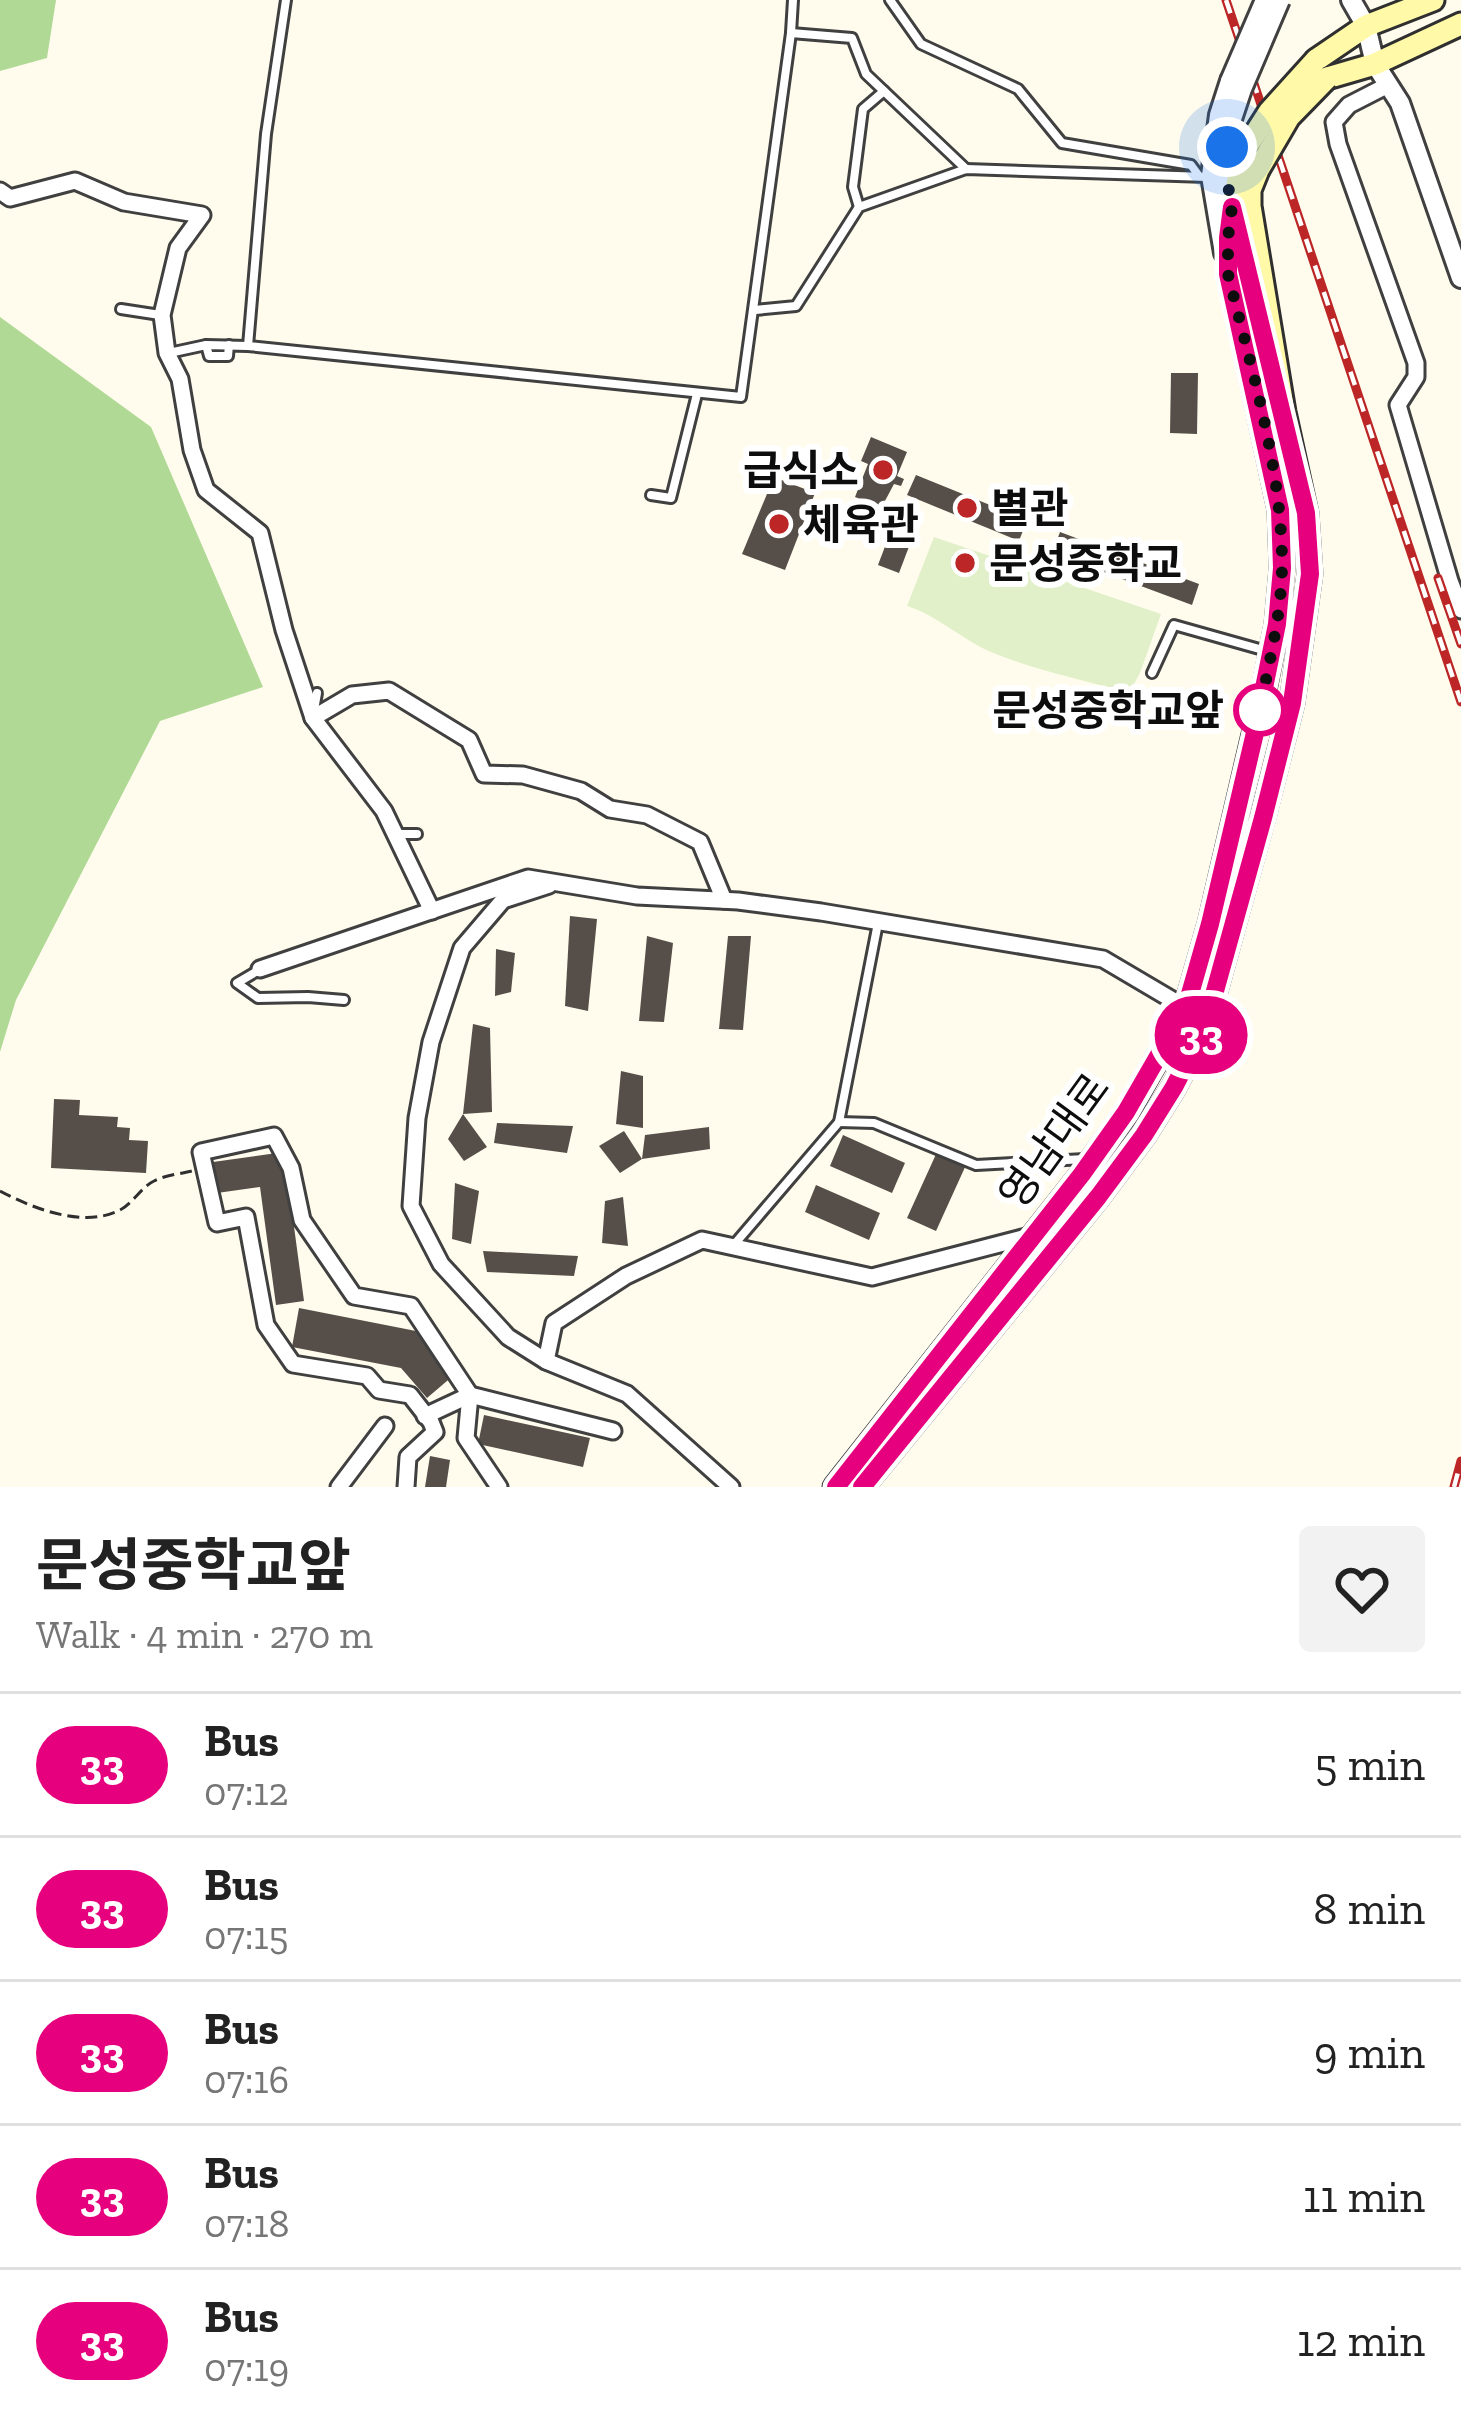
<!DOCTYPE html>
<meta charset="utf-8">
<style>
body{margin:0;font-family:"Zilla Slab","Noto Sans KR",serif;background:#f2f2f2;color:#222;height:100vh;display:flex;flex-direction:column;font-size:45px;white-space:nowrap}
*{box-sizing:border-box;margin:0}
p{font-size:39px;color:#767676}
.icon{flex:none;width:66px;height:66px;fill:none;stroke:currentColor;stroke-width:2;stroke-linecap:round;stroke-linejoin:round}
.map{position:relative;height:1487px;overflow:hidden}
.side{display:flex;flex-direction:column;background:#fff;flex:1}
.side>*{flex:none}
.badge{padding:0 24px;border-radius:39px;font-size:42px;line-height:78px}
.you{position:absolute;width:60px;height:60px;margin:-30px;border:9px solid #fff;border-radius:50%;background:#1a73e8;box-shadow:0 0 0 18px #1a73e833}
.map>.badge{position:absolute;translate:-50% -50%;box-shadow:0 0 0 6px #fff}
.round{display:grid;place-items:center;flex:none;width:126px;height:126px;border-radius:12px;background:#f2f2f2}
.head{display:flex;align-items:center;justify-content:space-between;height:204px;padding:0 36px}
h1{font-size:57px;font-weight:700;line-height:90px}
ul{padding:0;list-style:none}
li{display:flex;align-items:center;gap:36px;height:144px;padding:0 36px;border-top:3px solid #e0e0e0}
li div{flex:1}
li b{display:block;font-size:45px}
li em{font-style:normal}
li .badge{min-width:132px;font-weight:700;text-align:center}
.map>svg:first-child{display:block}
.forest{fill:#b1d996}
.pitch{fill:#e1f0c9}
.building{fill:#564f49}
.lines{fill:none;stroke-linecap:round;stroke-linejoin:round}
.service-casing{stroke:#404040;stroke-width:14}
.minor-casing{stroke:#404040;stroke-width:21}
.tertiary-casing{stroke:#404040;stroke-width:24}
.secondary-casing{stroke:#2f2f2f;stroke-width:27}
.path{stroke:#2f2f2f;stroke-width:3;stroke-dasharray:12 6;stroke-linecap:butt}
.service{stroke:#fff;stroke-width:8}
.minor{stroke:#fff;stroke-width:15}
.tertiary{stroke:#fff;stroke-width:18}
.secondary{stroke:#fff9a8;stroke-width:21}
.rail-casing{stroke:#bc2626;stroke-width:9}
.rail{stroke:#fff;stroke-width:4.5;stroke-dasharray:14;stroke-linecap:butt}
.tertiary-bridge-casing{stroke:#404040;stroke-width:24;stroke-linecap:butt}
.secondary-bridge-casing{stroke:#2f2f2f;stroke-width:27;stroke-linecap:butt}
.tertiary-bridge{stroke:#fff;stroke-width:18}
.secondary-bridge{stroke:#fff9a8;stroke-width:21}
.line-casing{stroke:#fff;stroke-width:27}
.line{stroke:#e6007e;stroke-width:18}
.walk{stroke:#0d0d0d;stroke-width:12;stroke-dasharray:0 21.6}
.poi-dot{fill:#bc2626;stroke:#fff;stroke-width:4.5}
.stop-dot{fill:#fff;stroke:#e6007e;stroke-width:6}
.labels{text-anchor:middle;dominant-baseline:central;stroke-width:12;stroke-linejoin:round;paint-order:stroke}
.poi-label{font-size:42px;font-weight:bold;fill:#0d0d0d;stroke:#fff;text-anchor:start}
.stop-label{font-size:42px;font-weight:bold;fill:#0d0d0d;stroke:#fff;text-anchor:end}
.street-label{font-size:42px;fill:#0d0d0d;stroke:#fff}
</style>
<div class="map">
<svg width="1461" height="1487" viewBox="0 0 1461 1487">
<rect width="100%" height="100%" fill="#fffced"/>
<g class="forest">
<polygon points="0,0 56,0 47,58 0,71"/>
<polygon points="0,317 151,427 263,687 160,721 16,1000 0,1052"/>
</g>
<path class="pitch" d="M 934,537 L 1161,614 L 1140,673 L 1129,693 C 1085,680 1034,670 991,652 C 961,639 938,616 907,606 Z"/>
<g class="building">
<polygon points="1171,373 1198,373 1197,434 1170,433"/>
<polygon points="871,437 907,452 897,476 904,479 901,486 894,484 878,514 858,505 860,499 855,497 868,464 861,461"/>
<polygon points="916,475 1027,520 1019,541 907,495"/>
<polygon points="774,477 815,493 785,570 742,554"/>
<polygon points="900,507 921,515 899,573 878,565"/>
<polygon points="1060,532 1199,584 1192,605 1052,553"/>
<polygon points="570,916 597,919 588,1011 565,1006"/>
<polygon points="647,936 673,943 664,1022 639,1021"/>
<polygon points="728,936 751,936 743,1030 719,1029"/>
<polygon points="496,949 515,953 511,992 495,996"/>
<polygon points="473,1024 490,1028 492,1112 463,1114"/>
<polygon points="621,1071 643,1076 643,1128 616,1124"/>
<polygon points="54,1099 80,1100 79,1115 118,1117 117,1127 130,1128 129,1140 148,1141 146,1173 51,1168"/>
<polygon points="463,1114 487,1147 464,1161 448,1139"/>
<polygon points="497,1123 573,1126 567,1153 494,1143"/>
<polygon points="709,1127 710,1149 642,1159 645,1135"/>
<polygon points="624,1131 642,1159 620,1173 599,1146"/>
<polygon points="843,1135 905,1163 892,1193 830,1166"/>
<polygon points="284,1152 304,1301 276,1305 260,1187 217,1193 213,1162"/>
<polygon points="937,1152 966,1165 936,1231 907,1218"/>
<polygon points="455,1183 479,1191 471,1244 452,1239"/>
<polygon points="816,1185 880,1213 869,1240 805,1212"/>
<polygon points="623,1197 628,1246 602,1243 605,1201"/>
<polygon points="483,1251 578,1256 574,1276 487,1272"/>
<polygon points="299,1308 416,1331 454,1375 427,1398 401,1368 292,1347"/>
<polygon points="484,1415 590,1438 583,1467 478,1444"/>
<polygon points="430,1456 450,1460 446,1487 425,1487"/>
</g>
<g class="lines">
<g class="service-casing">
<g id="service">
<polyline points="890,0 921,44 1018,89 1062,143 1191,165 1199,176"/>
<polyline points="791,33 852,38 866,74 966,169"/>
<polyline points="859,207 853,187 863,109 884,91"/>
<polyline points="121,309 160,315"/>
<polyline points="755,310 796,306 859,207 966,169 1207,177"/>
<polyline points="206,345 209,356 228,356 229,345"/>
<polyline points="248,346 266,134 286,0"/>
<polyline points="169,353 206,345 248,346 741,397 791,33 793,0"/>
<polyline points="651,495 671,498 697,394"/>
<polyline points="1152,673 1174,625 1270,652"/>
<polyline points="314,710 317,693"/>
<polyline points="396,834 417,834"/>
<polyline points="259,970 237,983 258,998 308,997 344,1000"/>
<polyline points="839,1122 874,1123 976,1165 1085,1159"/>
<polyline points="732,1247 839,1122 878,923"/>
</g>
</g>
<g class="minor-casing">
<g id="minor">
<polyline points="1388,85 1349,105 1334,122 1338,144 1416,363 1416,377 1398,405 1450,581 1461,610"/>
<polyline points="0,191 10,198 75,181 124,202 202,215 178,248 162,315 167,353 180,379 192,450 206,490 260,533 284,630 313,718 384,811 432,911"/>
<polyline points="313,718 352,695 389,691 469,740 484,774 523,775 581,791 610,809 647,815 700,842 724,900"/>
<polyline points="549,885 503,900 462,948 431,1042 417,1118 411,1206 441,1264 508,1337 546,1361 627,1394 731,1487"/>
<polyline points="260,969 528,878 637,896 738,901 821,912 1103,959 1186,1008"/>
<polyline points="546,1361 554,1323 626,1276 702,1240 872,1277 1034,1235"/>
<polyline points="425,1416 470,1395 613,1431"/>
<polyline points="339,1487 385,1426"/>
<polyline points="406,1487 408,1457 435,1432 431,1422 410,1395 379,1390 367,1376 293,1364 266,1325 246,1217 217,1223 201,1152 274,1136 291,1168 302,1220 354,1296 411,1306 470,1395 466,1438 499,1487"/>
</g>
</g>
<g class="tertiary-casing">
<g id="tertiary">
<polyline points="1351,0 1366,26 1375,64 1400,103 1461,278"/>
<polyline points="1242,89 1231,122 1226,175 1262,330"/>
<polyline points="1224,253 1211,176 1219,115 1230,81"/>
</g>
</g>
<g class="secondary-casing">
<g id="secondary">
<polyline points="1316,60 1366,26 1433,0"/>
<polyline points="1327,78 1375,64 1461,24"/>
<polyline points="835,1487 1082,1174 1127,1112 1186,1008 1210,924 1262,700 1277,624 1282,568 1280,510 1229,274 1230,224 1243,153"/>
<polyline points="862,1487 1098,1197 1144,1135 1174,1087 1205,1027 1263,817 1292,703 1310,574 1306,513 1284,412 1250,206 1250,190 1258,170"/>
</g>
</g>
<path class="path" d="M 0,1191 C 32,1208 82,1228 118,1211 C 132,1205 141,1187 154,1181 C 165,1175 180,1174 192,1171"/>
<use href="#service" class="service"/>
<use href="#minor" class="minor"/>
<use href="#tertiary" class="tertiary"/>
<use href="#secondary" class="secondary"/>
<g class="rail-casing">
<g id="rail">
<polyline points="1226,0 1461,702"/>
<polyline points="1438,578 1461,644"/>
<polyline points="1454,1487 1461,1461"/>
</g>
</g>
<use href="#rail" class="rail"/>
<g class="tertiary-bridge-casing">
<g id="tertiary-bridge">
<polyline points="1230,81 1265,0"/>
<polyline points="1242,89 1280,0"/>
</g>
</g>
<g class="secondary-bridge-casing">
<g id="secondary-bridge">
<polyline points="1243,153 1269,112 1316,60"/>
<polyline points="1258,170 1289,117 1327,78"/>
</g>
</g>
<use href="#tertiary-bridge" class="tertiary-bridge"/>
<use href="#secondary-bridge" class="secondary-bridge"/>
</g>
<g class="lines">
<g class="line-casing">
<polyline id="line" points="836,1487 1082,1174 1126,1112 1186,1008 1210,924 1254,737 1277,624 1282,568 1280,510 1228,274 1228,238 1232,207 1306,513 1310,574 1292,703 1263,818 1205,1027 1174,1087 1144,1135 1098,1197 862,1487"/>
</g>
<use href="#line" class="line"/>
<path class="walk" d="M 1227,147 L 1226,175 L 1232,207 L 1228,238 L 1228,274 C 1251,367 1282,468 1282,564 C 1282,613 1269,662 1260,710"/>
</g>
<g class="poi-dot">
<circle cx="883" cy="470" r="12"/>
<circle cx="967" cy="508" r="12"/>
<circle cx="779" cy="524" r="12"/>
<circle cx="965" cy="563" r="12"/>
</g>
<circle class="stop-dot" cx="1260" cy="710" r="24"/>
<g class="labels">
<g class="poi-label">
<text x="859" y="470" text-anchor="end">급식소</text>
<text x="991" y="508">별관</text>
<text x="803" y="524">체육관</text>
<text x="989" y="563">문성중학교</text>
</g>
<g class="stop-label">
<text x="1224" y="710">문성중학교앞</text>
</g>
<g class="street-label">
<text transform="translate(1054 1141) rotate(-54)">영남대로</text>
</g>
</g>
</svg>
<div class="you" style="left:1227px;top:147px"></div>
<b class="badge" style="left:1201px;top:1035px;background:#e6007e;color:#fff">33</b>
</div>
<section class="side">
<div class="head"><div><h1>문성중학교앞</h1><p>Walk · 4 min · 270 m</p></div><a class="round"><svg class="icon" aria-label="heart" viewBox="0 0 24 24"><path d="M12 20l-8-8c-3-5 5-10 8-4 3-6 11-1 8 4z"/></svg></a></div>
<ul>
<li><span class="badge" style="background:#e6007e;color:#fff">33</span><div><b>Bus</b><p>07:12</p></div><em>5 min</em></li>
<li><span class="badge" style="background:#e6007e;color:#fff">33</span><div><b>Bus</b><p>07:15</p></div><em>8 min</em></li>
<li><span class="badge" style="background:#e6007e;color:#fff">33</span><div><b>Bus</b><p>07:16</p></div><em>9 min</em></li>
<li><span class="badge" style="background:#e6007e;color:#fff">33</span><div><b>Bus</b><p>07:18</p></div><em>11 min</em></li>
<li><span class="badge" style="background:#e6007e;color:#fff">33</span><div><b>Bus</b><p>07:19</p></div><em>12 min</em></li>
</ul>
</section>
